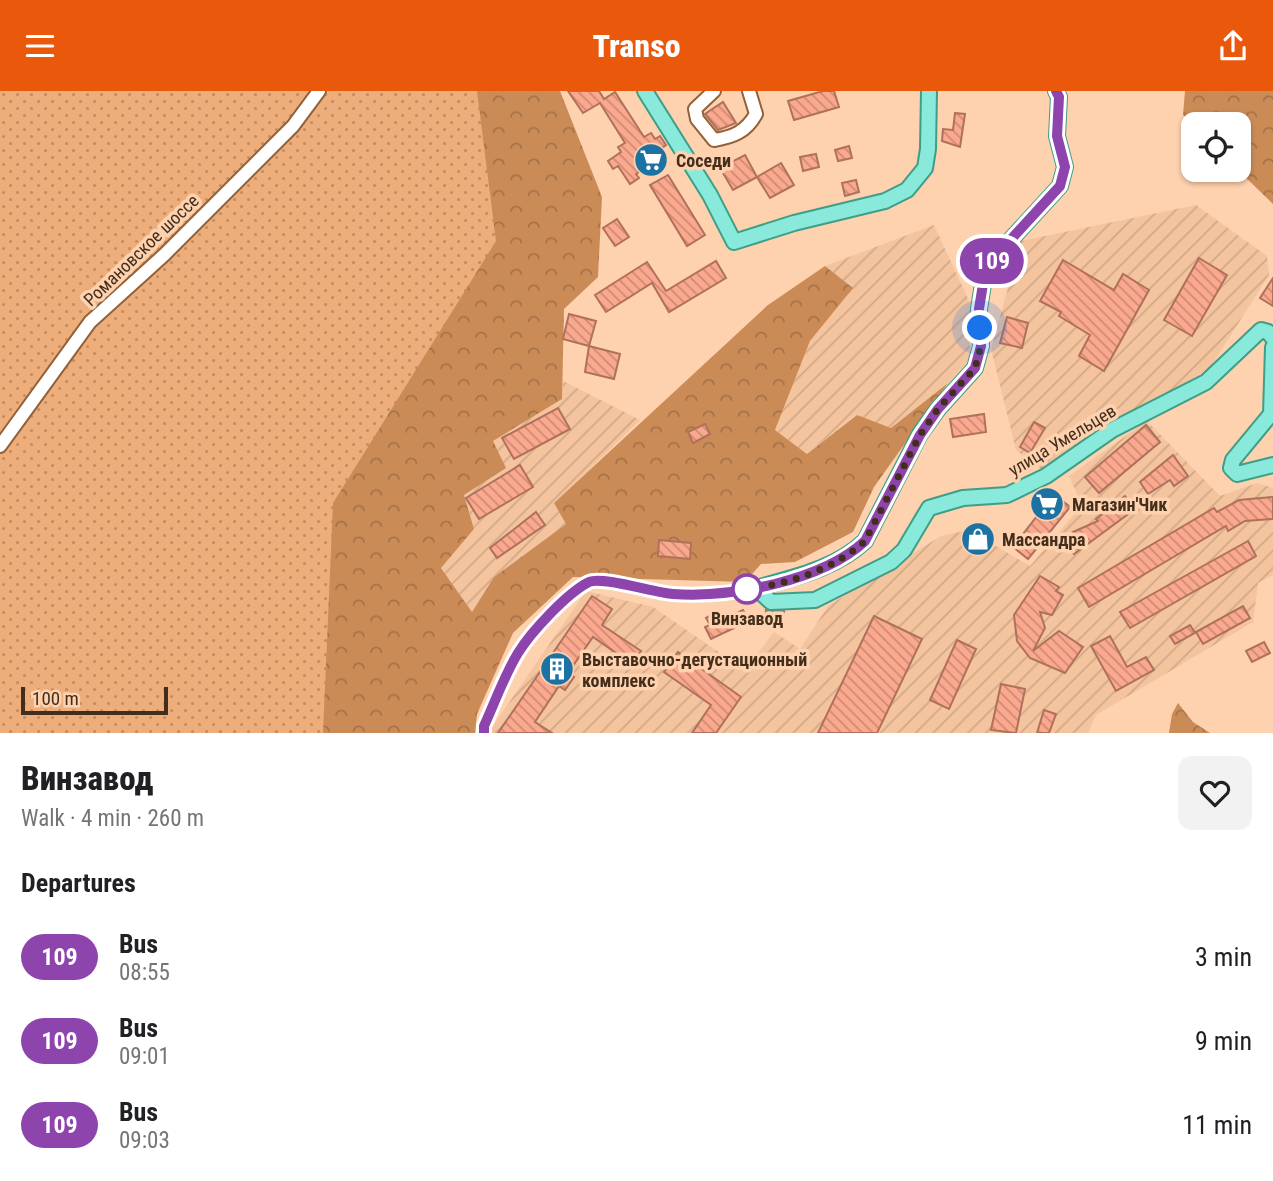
<!DOCTYPE html>
<meta charset="utf-8">
<style>
body{margin:0;font-family:"Roboto Condensed",sans-serif;background:#f2f2f2;color:#202124;height:100vh;display:flex;flex-direction:column;font-size:26px;white-space:nowrap}
*{box-sizing:border-box;margin:0}
p{font-size:23px;color:#757577}
.icon{flex:none;width:38px;height:38px;fill:none;stroke:currentColor;stroke-width:2;stroke-linecap:round;stroke-linejoin:round}
.map{position:relative;height:642px;overflow:hidden}
.drawer{display:flex;flex-direction:column;background:#fff;flex:1}
.drawer>*{flex:none}
.badge{padding:0 14px;border-radius:23px;font-size:24px;line-height:46px}
.buttons{position:absolute;left:1181px;top:21px;display:grid;gap:14px}
.buttons a{display:grid;place-items:center;width:70px;height:70px;border-radius:14px;background:#fff;box-shadow:0 2px 5px #0004;font-size:35px}
.scale{position:absolute;left:21px;bottom:18px;width:147px;box-sizing:border-box;padding-left:7px;border:4px solid #432e1c;border-top:0;font-size:19px;line-height:24px;white-space:nowrap;color:#432e1c;-webkit-text-stroke:5px #fed1af;paint-order:stroke}
.you{position:absolute;width:35px;height:35px;margin:-18px;border:5px solid #fff;border-radius:50%;background:#1a73e8;box-shadow:0 0 0 10px #1a73e833}
.map>.badge{position:absolute;translate:-50% -50%;box-shadow:0 0 0 4px #fff}
h2{padding:0 21px;font-size:26px;line-height:63px}
.round{display:grid;place-items:center;flex:none;width:74px;height:74px;border-radius:14px;background:#f2f2f2}
.overview{display:flex;align-items:center;justify-content:space-between;height:119px;padding:0 21px}
h1{font-size:33px;font-weight:800;line-height:52px}
ul{padding:0;list-style:none}
li{display:flex;align-items:center;gap:21px;height:84px;padding:0 21px}
li div{flex:1}
li b{display:block;font-size:26px}
li em{font-style:normal}
li .badge{min-width:77px;font-weight:700;text-align:center}
header{display:flex;justify-content:space-between;align-items:center;height:91px;padding:0 21px;background:#ea580c;color:#fff;font-size:32px;font-weight:800}
.map>svg:first-child{display:block}
.industrial{fill:url(#industrial-furrows)}
.forest{fill:url(#forest-crowns)}
.park{fill:url(#park-dots)}
.building{fill:url(#building-back-hatch);stroke:#af715c;stroke-width:2}
.lines{fill:none;stroke-linecap:round;stroke-linejoin:round}
.minor-casing{stroke:#926138;stroke-width:16}
.major-casing{stroke:#3e9e87;stroke-width:18}
.minor{stroke:#fff;stroke-width:12}
.major{stroke:#89e9da;stroke-width:14}
.line-casing{stroke:#fff;stroke-width:16}
.line{stroke:#8e44ad;stroke-width:10}
.walk{stroke:#432e1c;stroke-width:7;stroke-dasharray:0 12.6}
.stop-dot{fill:#fff;stroke:#8e44ad;stroke-width:3.5}
.labels{text-anchor:middle;dominant-baseline:central;stroke-width:7;stroke-linejoin:round;paint-order:stroke}
.poi-label{font-size:18px;font-weight:bold;fill:#432e1c;stroke:#fed1af;text-anchor:start}
.street-label{font-size:18px;fill:#432e1c;stroke:#fed1af}
.stop-label{font-size:18px;font-weight:bold;fill:#432e1c;stroke:#fed1af}
</style>
<header><svg class="icon" aria-label="menu" viewBox="0 0 24 24"><path d="M4 6h16M4 12h16M4 18h16"/></svg>Transo<svg class="icon" aria-label="share" viewBox="0 0 24 24"><path d="M12 15V3M7 8l5-5 5 5M5 13v7h14v-7"/></svg></header>
<div class="map">
<svg width="1273" height="642" viewBox="0 0 1273 642">
<defs>
<pattern id="industrial-furrows" width="10" height="10" patternUnits="userSpaceOnUse" patternTransform="scale(1.75)"><rect width="10" height="10" fill="#f4c49e"/><path d="M-1 1l2-2M0 10L10 0M9 11l2-2" fill="none" stroke="#d2a988"/></pattern>
<pattern id="forest-crowns" width="20" height="18" patternUnits="userSpaceOnUse" patternTransform="scale(1.75)"><rect width="20" height="18" fill="#cb8b57"/><path d="M2 6a3 3 0 1 1 6 0M12 15a3 3 0 1 1 6 0" fill="none" stroke="#a67247"/></pattern>
<pattern id="park-dots" width="8" height="8" patternUnits="userSpaceOnUse" patternTransform="scale(1.75)"><rect width="8" height="8" fill="#edae7b"/><path d="M2 2h.1M6 6h.1" fill="none" stroke="#c28e64" stroke-width="1.8" stroke-linecap="round"/></pattern>
<pattern id="building-back-hatch" width="6" height="6" patternUnits="userSpaceOnUse" patternTransform="scale(1.75)"><rect width="6" height="6" fill="#fba98e"/><path d="M-1 5l2 2M0 0l6 6M5-1l2 2" fill="none" stroke="#cd8a73"/></pattern>
</defs>
<rect width="100%" height="100%" fill="#fed1af"/>
<g class="industrial">
<polygon points="1196,114 1267,165 1269,184 1210,277 1042,379 1016,359 991,258 1021,150"/>
<polygon points="934,134 970,212 970,268 948,292 891,337 856,324 807,363 775,339 810,250 852,197 825,175"/>
<polygon points="563,290 640,329 555,412 566,433 494,486 472,521 441,477 474,438 464,404 493,350 561,308"/>
<polygon points="1147,330 1220,405 1257,392 1273,397 1273,484 1258,492 1253,531 1096,624 1088,642 488,642 586,500 653,516 745,579 774,541 800,558 828,515 941,445 969,439 1030,475 1082,414 1069,385"/>
</g>
<g class="forest">
<polygon points="0,0 560,0 602,106 598,186 564,218 562,308 493,350 506,377 464,404 474,438 441,477 472,521 494,486 566,433 554,412 768,214 825,175 853,197 810,250 775,339 807,363 857,324 891,337 948,292 874,396 853,441 795,471 761,473 745,491 573,486 513,542 477,623 475,642 0,642"/>
<polygon points="1185,0 1273,0 1273,113 1238,79 1239,33 1193,34 1183,24"/>
<polygon points="1178,612 1193,631 1210,642 1169,642 1172,623"/>
</g>
<polygon class="park" points="0,0 477,0 496,150 333,412 323,642 0,642"/>
<g class="building">
<polygon points="568,0 599,0 604,8 615,1 644,46 651,42 655,48 660,45 666,54 661,58 665,64 636,83 639,87 630,93 618,75 613,78 608,70 621,61 618,56 625,52 600,12 583,22"/>
<polygon points="823,0 834,0 839,16 794,29 788,10"/>
<polygon points="723,11 736,32 718,39 705,23"/>
<polygon points="955,22 965,23 960,56 942,50 943,38 953,39"/>
<polygon points="849,55 852,67 838,70 835,59"/>
<polygon points="816,63 819,76 803,80 800,66"/>
<polygon points="745,64 757,86 733,99 720,77"/>
<polygon points="781,72 794,94 770,107 757,86"/>
<polygon points="668,84 705,144 687,155 650,94"/>
<polygon points="856,89 859,101 845,105 842,92"/>
<polygon points="617,128 629,146 615,155 603,137"/>
<polygon points="1199,167 1227,184 1192,245 1164,229"/>
<polygon points="1063,169 1114,199 1123,183 1149,199 1104,280 1079,265 1090,244 1059,225 1061,221 1040,210"/>
<polygon points="716,170 726,187 669,221 652,192 606,221 595,204 647,171 666,200"/>
<polygon points="1273,187 1273,215 1260,207"/>
<polygon points="569,223 596,230 589,255 563,248"/>
<polygon points="1007,226 1028,232 1022,257 1000,252"/>
<polygon points="589,255 620,263 614,288 585,281"/>
<polygon points="558,317 570,338 514,368 502,347"/>
<polygon points="984,323 986,341 953,346 950,328"/>
<polygon points="1034,331 1045,337 1030,362 1020,356"/>
<polygon points="705,333 710,343 693,352 688,341"/>
<polygon points="1146,334 1160,351 1099,402 1085,386"/>
<polygon points="1173,364 1188,385 1174,395 1170,389 1148,403 1140,391"/>
<polygon points="520,374 533,396 479,428 466,407"/>
<polygon points="1054,403 1070,416 1028,468 1013,456"/>
<polygon points="1125,405 1135,418 1074,463 1068,454 1078,448 1073,441 1098,430 1096,428"/>
<polygon points="1273,406 1273,428 1245,430 1228,440 1226,435 1089,516 1078,497 1214,417 1217,421 1239,409"/>
<polygon points="536,421 545,434 497,467 490,457"/>
<polygon points="973,441 986,449 980,459 967,451"/>
<polygon points="659,449 691,452 690,468 658,465"/>
<polygon points="1248,450 1256,465 1130,537 1120,521"/>
<polygon points="1040,485 1059,496 1056,500 1063,504 1052,524 1040,521 1045,537 1033,560 1059,540 1083,556 1065,582 1030,567 1017,550 1014,524"/>
<polygon points="592,505 612,518 602,534 641,560 632,573 593,546 568,582 574,586 565,599 559,595 535,631 552,642 498,642"/>
<polygon points="1243,515 1250,527 1203,553 1196,541"/>
<polygon points="743,519 749,530 711,548 705,536 710,534 706,527 715,522 719,530"/>
<polygon points="766,519 784,520 782,535 764,534"/>
<polygon points="874,525 922,548 877,642 818,642"/>
<polygon points="1190,534 1195,542 1175,553 1170,545"/>
<polygon points="1110,545 1127,576 1146,566 1154,579 1116,600 1091,555"/>
<polygon points="957,549 976,558 949,618 930,609"/>
<polygon points="1264,551 1270,562 1252,571 1246,560"/>
<polygon points="678,561 741,606 716,642 692,642 711,614 664,581"/>
<polygon points="1001,593 1025,598 1016,642 991,639"/>
<polygon points="1044,619 1056,623 1049,642 1037,642"/>
</g>
<g class="lines">
<g class="minor-casing">
<g id="minor">
<path d="M 714,0 L 695,18 L 697,28 L 714,49 C 733,46 746,41 756,23 L 749,0"/>
<polyline points="0,355 90,231 164,164 293,35 319,0"/>
</g>
</g>
<g class="major-casing">
<g id="major">
<polyline points="645,0 710,104 734,151 794,132 885,110 907,99 925,77 928,58 929,0"/>
<polyline points="1273,256 1271,323 1233,369 1231,377 1237,383 1273,374"/>
<path d="M 756,497 C 795,486 835,478 865,450 L 920,343 L 938,318 L 975,277 L 981,255 L 979,218 L 983,193 L 993,168 L 1060,95 L 1065,76 L 1057,45 L 1059,6 L 1056,0"/>
<polyline points="756,497 771,511 815,509 891,471 904,459 929,417 963,407 1007,404 1046,385 1112,339 1206,291 1261,239 1268,241 1273,247"/>
</g>
</g>
<use href="#minor" class="minor"/>
<use href="#major" class="major"/>
</g>
<g class="lines">
<g class="line-casing">
<path id="line" d="M 484,642 L 484,635 C 495,611 504,585 518,562 C 531,541 567,502 589,491 C 603,485 655,502 673,503 C 731,507 822,490 865,450 L 920,344 L 938,318 L 975,277 L 981,255 L 979,218 L 983,193 L 993,168 L 1060,95 L 1065,76 L 1057,45 L 1059,6 L 1056,0"/>
</g>
<use href="#line" class="line"/>
<path class="walk" d="M 747,498 C 787,494 836,477 865,450 L 920,344 L 938,318 L 975,277 L 981,255 L 980,237"/>
</g>
<defs>
<g id="supermarket-disc" transform="scale(1.75)"><circle r="9.5" fill="#1c72a2" stroke="#fed1af"/><path d="M-6-5.5h2.5l.6 2H6L4.5 2H-2.5L-4.4-4H-6ZM-1.5 3.2a1.3 1.3 0 1 0 .1 0ZM3 3.2a1.3 1.3 0 1 0 .1 0Z" fill="#fff"/></g>
<g id="shop-disc" transform="scale(1.75)"><circle r="9.5" fill="#1c72a2" stroke="#fed1af"/><path d="M-5-2.5h2.3a2.7 3.5 0 0 1 5.4 0H5L5.5 6h-11ZM-1.5-2.5h3a1.5 2.3 0 0 0-3 0Z" fill="#fff"/></g>
<g id="building-disc" transform="scale(1.75)"><circle r="9.5" fill="#1c72a2" stroke="#fed1af"/><path d="M-4-6H4V6H1V3H-1V6H-4ZM-2.5-4.3h1.7v1.8h-1.7ZM.8-4.3h1.7v1.8H.8ZM-2.5-1h1.7V.8h-1.7ZM.8-1h1.7V.8H.8Z" fill="#fff"/></g>
</defs>
<g fill-rule="evenodd">
<use href="#supermarket-disc" x="651" y="69"/>
<use href="#supermarket-disc" x="1047" y="413"/>
<use href="#shop-disc" x="978" y="448"/>
<use href="#building-disc" x="557" y="578"/>
</g>
<circle class="stop-dot" cx="747" cy="498" r="14"/>
<g class="labels">
<g class="poi-label">
<text x="676" y="69">Соседи</text>
<text x="1072" y="413">Магазин'Чик</text>
<text x="1002" y="448">Массандра</text>
<text x="582" y="568">Выставочно-дегустационный<tspan x="582" dy="21">комплекс</tspan></text>
</g>
<g class="street-label">
<text transform="translate(141 159) rotate(-44)">Романовское шоссе</text>
<text transform="translate(1062 349) rotate(-31)">улица Умельцев</text>
</g>
<g class="stop-label">
<text x="747" y="527">Винзавод</text>
</g>
</g>
</svg>
<div class="buttons">
<a><svg class="icon" aria-label="locate" viewBox="0 0 24 24"><circle cx="12" cy="12" r="6"/><path d="M12 2v4M12 18v4M2 12h4M18 12h4"/></svg></a>
</div>
<div class="scale">100 m</div>
<div class="you" style="left:980px;top:237px"></div>
<b class="badge" style="left:992px;top:170px;background:#8e44ad;color:#fff">109</b>
</div>
<section class="drawer">
<div class="overview"><div><h1>Винзавод</h1><p>Walk · 4 min · 260 m</p></div><a class="round"><svg class="icon" aria-label="heart" viewBox="0 0 24 24"><path d="M12 20l-8-8c-3-5 5-10 8-4 3-6 11-1 8 4z"/></svg></a></div>
<h2>Departures</h2>
<ul>
<li><span class="badge" style="background:#8e44ad;color:#fff">109</span><div><b>Bus</b><p>08:55</p></div><em>3 min</em></li>
<li><span class="badge" style="background:#8e44ad;color:#fff">109</span><div><b>Bus</b><p>09:01</p></div><em>9 min</em></li>
<li><span class="badge" style="background:#8e44ad;color:#fff">109</span><div><b>Bus</b><p>09:03</p></div><em>11 min</em></li>
</ul>
</section>
